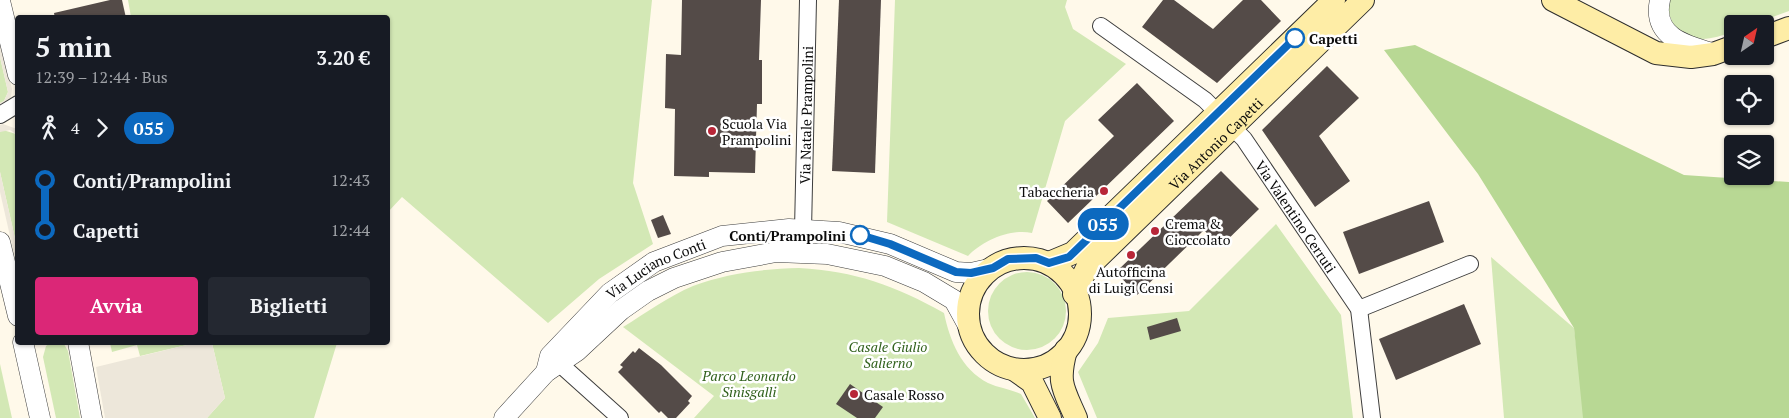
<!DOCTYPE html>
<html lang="it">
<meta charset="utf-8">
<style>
body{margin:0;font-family:"PT Serif",serif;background:#242831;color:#f1f3f6;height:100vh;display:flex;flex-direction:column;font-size:19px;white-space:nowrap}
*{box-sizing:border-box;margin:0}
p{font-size:16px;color:#9ea1a6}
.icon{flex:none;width:28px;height:28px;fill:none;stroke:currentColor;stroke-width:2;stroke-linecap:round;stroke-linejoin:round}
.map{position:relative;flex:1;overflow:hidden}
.drawer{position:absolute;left:15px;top:15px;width:375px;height:330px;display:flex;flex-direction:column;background:#171b24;border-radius:5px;box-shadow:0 1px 4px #0004}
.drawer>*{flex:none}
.badge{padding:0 10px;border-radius:16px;font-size:18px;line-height:32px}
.needle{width:32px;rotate:34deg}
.buttons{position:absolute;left:1724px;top:15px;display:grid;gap:10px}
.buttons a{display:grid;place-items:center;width:50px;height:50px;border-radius:5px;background:#171b24;box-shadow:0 1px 4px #0004;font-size:25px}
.map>.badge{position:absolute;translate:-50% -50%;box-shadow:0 0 0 2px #fff}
.legs{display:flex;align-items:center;gap:8px;height:55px;padding:0 20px;font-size:16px}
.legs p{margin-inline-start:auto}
.summary{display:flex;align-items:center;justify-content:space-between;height:85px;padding:0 20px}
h1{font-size:28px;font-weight:600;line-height:38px}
.button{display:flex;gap:10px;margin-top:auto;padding:10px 20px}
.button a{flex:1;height:58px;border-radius:5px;background:#db2777;color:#fff;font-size:20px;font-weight:600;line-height:58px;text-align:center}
.button a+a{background:#242831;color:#f1f3f6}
ul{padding:0 20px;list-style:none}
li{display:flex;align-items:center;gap:18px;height:50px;font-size:19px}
li i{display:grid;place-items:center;width:8px;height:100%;margin:0 6px;background:currentColor}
li i::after{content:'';width:12px;height:12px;margin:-6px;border:4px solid;border-radius:50%;background:#171b24}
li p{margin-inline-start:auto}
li:first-child i{background:linear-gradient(#0000 50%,currentColor 0)}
li:last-child i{background:linear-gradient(currentColor 50%,#0000 0)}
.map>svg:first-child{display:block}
.green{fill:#d3e8b5}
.forest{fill:#b8d894}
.plaza{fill:#ede7da}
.building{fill:#544b48}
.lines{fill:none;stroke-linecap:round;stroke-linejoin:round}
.minor-casing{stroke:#3e3e3e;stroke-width:18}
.tertiary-casing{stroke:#3e3e3e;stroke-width:21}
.secondary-casing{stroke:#2d2d2d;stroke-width:24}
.minor{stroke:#fff;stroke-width:16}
.tertiary{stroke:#fff;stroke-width:20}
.secondary{stroke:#feeda6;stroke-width:22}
.line-1-casing{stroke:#fff;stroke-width:11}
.line-1{stroke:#0c69bf;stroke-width:8}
.stop-1-dot{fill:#fff;stroke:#0c69bf;stroke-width:2.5}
.poi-dot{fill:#b82638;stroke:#fff;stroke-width:2}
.labels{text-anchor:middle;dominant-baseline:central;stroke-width:5;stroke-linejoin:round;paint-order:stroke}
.stop-label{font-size:14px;font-weight:bold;fill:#0b0b0b;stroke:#fff;text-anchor:start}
.street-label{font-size:14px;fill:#0b0b0b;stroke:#fff}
.poi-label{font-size:14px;fill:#0b0b0b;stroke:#fff;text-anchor:start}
.park-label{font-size:14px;font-style:italic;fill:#31611d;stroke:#fff}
</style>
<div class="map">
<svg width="1789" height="418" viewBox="0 0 1789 418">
<rect width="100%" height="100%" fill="#fff9ea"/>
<g class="green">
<polygon points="128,0 652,0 633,183 653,244 599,279 548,323 402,197 388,212 388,18 131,17"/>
<path d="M 895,0 L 1067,0 L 1065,7 L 1073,29 L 1126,64 L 1065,121 L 1032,233 C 1011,228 982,241 968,256 L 887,222 Z"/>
<path d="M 1670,0 L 1789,0 L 1789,11 L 1754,24 L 1732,24 L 1732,32 C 1721,36 1706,41 1694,38 C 1676,35 1665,17 1670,0 Z"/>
<polygon points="0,57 8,92 4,101 0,103"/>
<polygon points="3,130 16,134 17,140 17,247 0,172 0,132"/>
<polygon points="1276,224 1341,315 1353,418 1097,418 1078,372 1098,343 1108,318 1189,311"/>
<polygon points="1491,257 1574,328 1585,418 1504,418"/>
<path d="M 799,268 C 855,271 896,286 944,313 C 950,341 961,369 988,383 C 999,388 1010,389 1021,394 L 1035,418 L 694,418 L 714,396 L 623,327 C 646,313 669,296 693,286 C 727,273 763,269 799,268 Z"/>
<circle cx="1027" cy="311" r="39"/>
<polygon points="52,342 64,344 68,351 80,418 56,418 43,357 46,346"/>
<polygon points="110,343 110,342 195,343 140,356 137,345 112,352"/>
<polygon points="212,343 337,343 314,418 207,418 225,398"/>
<polygon points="0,364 12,418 0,418"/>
</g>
<polygon class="forest" points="1415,45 1684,175 1789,182 1789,418 1583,418 1574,328 1478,174 1384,50"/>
<g class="plaza">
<polygon points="0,39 12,89 11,98 4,107 0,108 0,103 4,101 8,92 0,57"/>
<polygon points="3,124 17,129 17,140 16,134 10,130 0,132 0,125"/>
<polygon points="0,172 17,247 17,267 0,192"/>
<polygon points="195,343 212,343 225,398 207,418 105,418 96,367"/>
</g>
<g class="building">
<polygon points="110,0 122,0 126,18 55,18 54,13"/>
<polygon points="682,0 761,0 759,60 762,60 762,104 757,104 755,173 709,172 709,177 674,176 675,109 665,108 666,54 681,55"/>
<polygon points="839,0 881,0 875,173 832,171"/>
<polygon points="1163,0 1174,0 1213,29 1243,0 1261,0 1281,21 1217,83 1142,27"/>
<polygon points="1327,66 1359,98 1319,136 1350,181 1315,207 1262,130"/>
<polygon points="1137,83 1174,121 1068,223 1047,201 1114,136 1098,120"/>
<polygon points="1221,171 1259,209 1220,247 1204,230 1137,295 1116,272"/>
<polygon points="1429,201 1444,242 1359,274 1343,232"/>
<polygon points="663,215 671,234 658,238 651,220"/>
<polygon points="1464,304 1481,344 1396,380 1379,339"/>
<polygon points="1177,318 1181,331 1150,340 1147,327"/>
<polygon points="639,348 661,365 692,396 688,401 690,403 676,418 668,418 661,411 659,413 618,372 623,367 620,365 633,351 635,353"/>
<polygon points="850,384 883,407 875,418 857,418 836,404"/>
</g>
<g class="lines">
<g class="minor-casing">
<g id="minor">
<path id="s1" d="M 1101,26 L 1205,100 L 1244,139 L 1359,309 L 1372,418"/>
<polyline points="0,115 18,104"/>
<path id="s2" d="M 803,230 L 808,0"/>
<polyline points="1359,309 1470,264"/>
<polyline points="551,356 620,418"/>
</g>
</g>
<g class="tertiary-casing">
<g id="tertiary">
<path d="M 1660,0 C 1652,36 1684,45 1712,53"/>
<polyline points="0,1 18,75"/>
<polyline points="0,242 18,316"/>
<polyline points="23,342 40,418"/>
<polyline points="78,342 92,418"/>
<path id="s3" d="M 546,372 L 550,356 L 610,293 L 654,262 L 722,236 L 789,229 L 839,232 L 890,244 L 956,272 L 971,273 L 993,268"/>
<polyline points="504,418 546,372 577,351 621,310 648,291 674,278 722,262 776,252 827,254 885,266 924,282 954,300 971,331"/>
</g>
</g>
<g class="secondary-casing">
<g id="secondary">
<polyline points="1553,0 1656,53 1691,57 1713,54 1732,47"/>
<polyline points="1765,37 1789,28"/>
<circle cx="1024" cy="314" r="56"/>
<polyline points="1049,263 1073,253 1334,0"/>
<path id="s4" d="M 1074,294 L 1087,268 L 1363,0"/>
<path d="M 1066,350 C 1057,383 1063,388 1076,418"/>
<polyline points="1015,370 1032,382 1050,418"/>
</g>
</g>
<use href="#minor" class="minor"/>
<use href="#tertiary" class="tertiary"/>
<use href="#secondary" class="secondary"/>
</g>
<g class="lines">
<g class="line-1-casing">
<polyline id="line-1" points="860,235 890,244 956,272 971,273 993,268 1008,259 1036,258 1049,263 1069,257 1295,38"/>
</g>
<use href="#line-1" class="line-1"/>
</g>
<g class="stop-1-dot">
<circle cx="1295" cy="38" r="9"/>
<circle cx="860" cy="235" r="9"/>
</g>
<g class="poi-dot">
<circle cx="712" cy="131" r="5"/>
<circle cx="1104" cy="191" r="5"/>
<circle cx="1155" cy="231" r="5"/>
<circle cx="1131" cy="255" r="5"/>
<circle cx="854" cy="394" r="5"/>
</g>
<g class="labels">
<g class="stop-label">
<text x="1309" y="38">Capetti</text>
<text x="846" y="235" text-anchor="end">Conti/Prampolini</text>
</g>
<g class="street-label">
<text stroke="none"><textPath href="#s2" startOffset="115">Via Natale Prampolini</textPath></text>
<text stroke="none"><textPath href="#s4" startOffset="208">Via Antonio Capetti</textPath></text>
<text stroke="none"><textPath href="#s1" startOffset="276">Via Valentino Cerruti</textPath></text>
<text stroke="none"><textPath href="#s3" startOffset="156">Via Luciano Conti</textPath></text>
</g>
<g class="poi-label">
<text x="722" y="123">Scuola Via<tspan x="722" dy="16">Prampolini</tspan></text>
<text x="1094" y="191" text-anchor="end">Tabaccheria</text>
<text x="1165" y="223">Crema &amp;<tspan x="1165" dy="16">Cioccolato</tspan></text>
<text x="1131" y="271" text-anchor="middle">Autofficina<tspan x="1131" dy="16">di Luigi Censi</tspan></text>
<text x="864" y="394">Casale Rosso</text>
</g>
<g class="park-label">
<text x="888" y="346">Casale Giulio<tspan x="888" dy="16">Salierno</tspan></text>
<text x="749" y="375">Parco Leonardo<tspan x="749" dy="16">Sinisgalli</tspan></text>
</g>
</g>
</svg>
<div class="buttons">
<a><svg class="needle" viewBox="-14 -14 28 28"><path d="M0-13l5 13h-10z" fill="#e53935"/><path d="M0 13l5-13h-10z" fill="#9ea1a6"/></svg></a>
<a><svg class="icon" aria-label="locate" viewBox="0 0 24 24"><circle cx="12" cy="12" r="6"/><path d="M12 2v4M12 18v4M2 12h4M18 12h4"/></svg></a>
<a><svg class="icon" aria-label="layers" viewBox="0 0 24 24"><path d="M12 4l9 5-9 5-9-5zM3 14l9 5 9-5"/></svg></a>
</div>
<b class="badge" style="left:1103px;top:224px;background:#0c69bf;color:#fff">055</b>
<section class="drawer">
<div class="summary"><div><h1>5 min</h1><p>12:39 – 12:44 · Bus</p></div><b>3.20 €</b></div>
<div class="legs"><svg class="icon" aria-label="walk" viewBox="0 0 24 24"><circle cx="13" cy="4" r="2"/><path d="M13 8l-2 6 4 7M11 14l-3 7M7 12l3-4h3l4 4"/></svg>4<svg class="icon" aria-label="forward" viewBox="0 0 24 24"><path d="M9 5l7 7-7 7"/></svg><b class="badge" style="background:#0c69bf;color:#fff">055</b></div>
<ul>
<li><i style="color:#0c69bf"></i><b>Conti/Prampolini</b><p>12:43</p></li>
<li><i style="color:#0c69bf"></i><b>Capetti</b><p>12:44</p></li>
</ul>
<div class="button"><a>Avvia</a><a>Biglietti</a></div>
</section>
</div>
